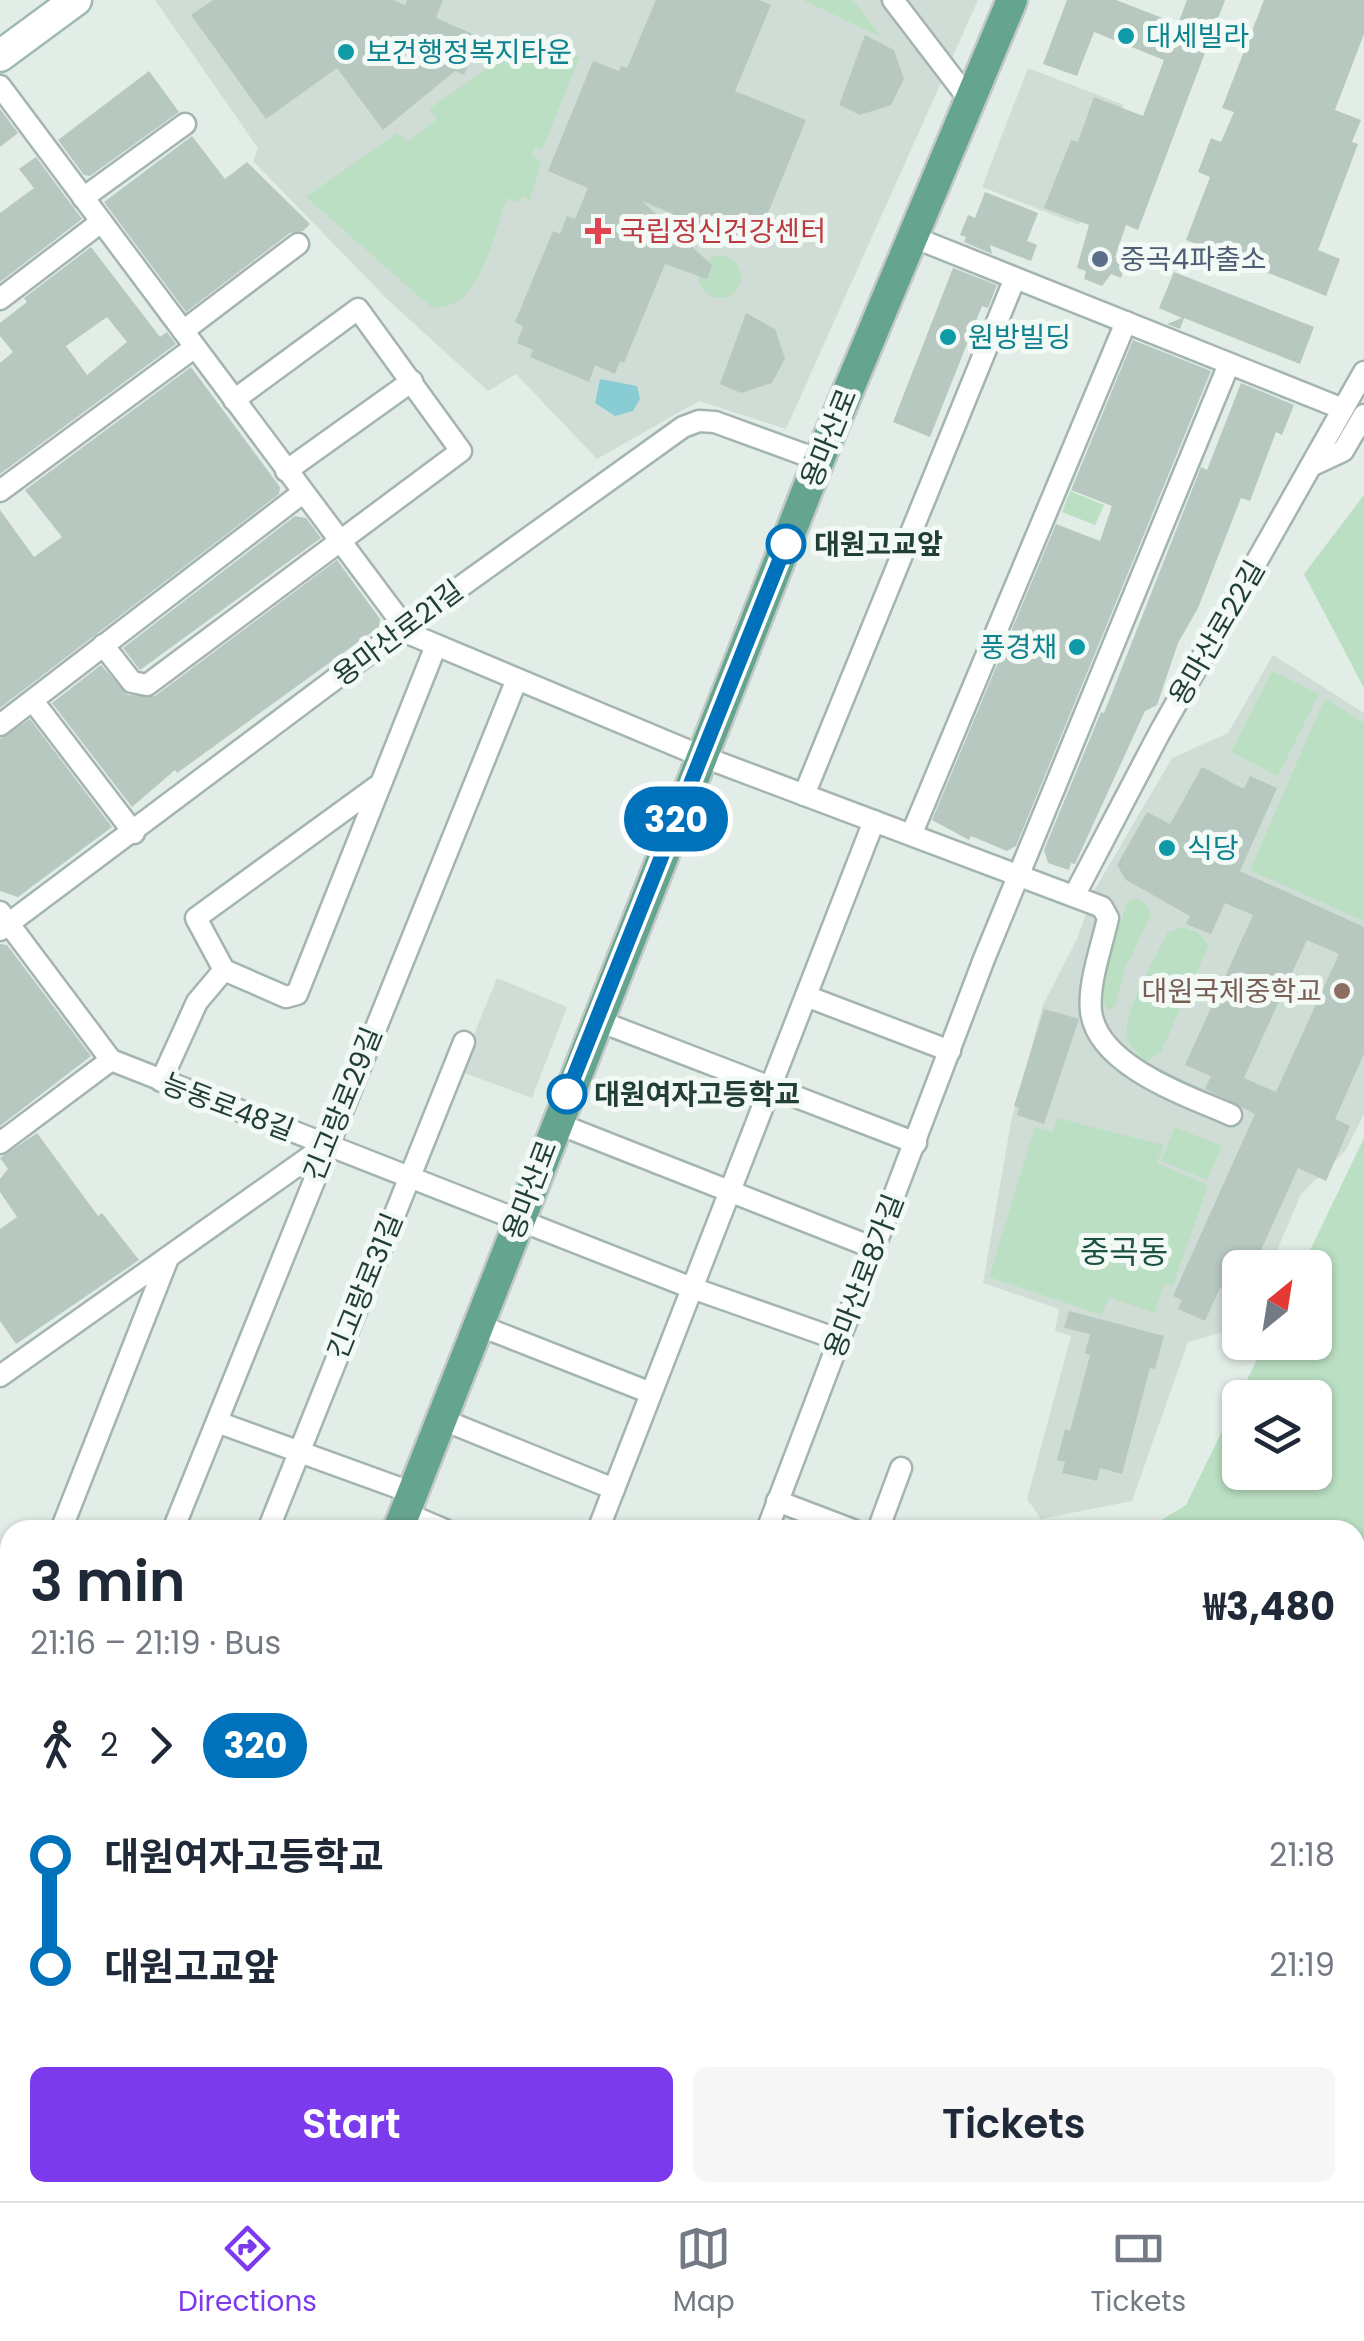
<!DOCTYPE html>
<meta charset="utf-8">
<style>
body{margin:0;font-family:Poppins,"Noto Sans KR",sans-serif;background:#f6f6f7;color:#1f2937;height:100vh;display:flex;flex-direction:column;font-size:38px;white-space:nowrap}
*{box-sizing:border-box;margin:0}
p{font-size:32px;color:#747a83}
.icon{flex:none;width:55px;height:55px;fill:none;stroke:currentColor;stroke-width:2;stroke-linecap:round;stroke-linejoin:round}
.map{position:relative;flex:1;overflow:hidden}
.side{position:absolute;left:0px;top:1520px;width:1365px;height:682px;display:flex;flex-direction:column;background:#fff;border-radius:30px 30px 0 0;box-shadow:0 2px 8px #0004}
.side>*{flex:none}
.badge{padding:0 20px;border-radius:32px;font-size:35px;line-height:65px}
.needle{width:65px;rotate:30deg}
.controls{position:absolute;left:1222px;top:1250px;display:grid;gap:20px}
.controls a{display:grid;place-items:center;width:110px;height:110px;border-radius:15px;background:#fff;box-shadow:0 2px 8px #0004;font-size:50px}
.map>.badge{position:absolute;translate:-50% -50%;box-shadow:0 0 0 5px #fff}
.legs{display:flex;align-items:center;gap:15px;height:110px;padding:0 30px;font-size:32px}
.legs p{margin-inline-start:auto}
.summary{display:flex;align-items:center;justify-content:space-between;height:170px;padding:0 30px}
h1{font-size:55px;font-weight:600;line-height:75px}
.button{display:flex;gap:20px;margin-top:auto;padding:20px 30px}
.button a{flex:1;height:115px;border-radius:15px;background:#7c3aed;color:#fff;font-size:40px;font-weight:600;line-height:115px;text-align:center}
.button a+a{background:#f6f6f7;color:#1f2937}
ul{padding:0 30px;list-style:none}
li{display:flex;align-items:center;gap:35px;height:110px;font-size:38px}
li i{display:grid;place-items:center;width:15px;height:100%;margin:0 12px;background:currentColor}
li i::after{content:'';width:25px;height:25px;margin:-12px;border:8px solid;border-radius:50%;background:#fff}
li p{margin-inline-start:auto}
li:first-child i{background:linear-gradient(#0000 50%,currentColor 0)}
li:last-child i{background:linear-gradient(currentColor 50%,#0000 0)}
.dock{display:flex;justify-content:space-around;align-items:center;height:140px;border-top:2px solid #e0e1e3;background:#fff;font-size:28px;color:#747a83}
.dock a{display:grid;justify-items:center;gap:5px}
.dock .on{color:#7c3aed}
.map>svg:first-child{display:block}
.built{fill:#d0ddd6}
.green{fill:#badfc2;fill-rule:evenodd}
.water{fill:#88cdd4}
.building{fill:#b7c8c0;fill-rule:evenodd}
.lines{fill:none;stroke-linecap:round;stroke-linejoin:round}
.street-casing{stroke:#a4b5ae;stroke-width:25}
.secondary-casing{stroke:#a0b9af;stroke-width:35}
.primary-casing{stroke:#c1c9c6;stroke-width:35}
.street{stroke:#fff;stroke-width:20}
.secondary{stroke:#fff;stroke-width:30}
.primary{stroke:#65a48f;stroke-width:30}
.line-1-casing{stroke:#fff;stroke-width:22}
.line-1{stroke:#0072bc;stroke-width:15}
.culture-dot{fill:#0f9aa8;stroke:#f3f9f5;stroke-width:4}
.health-dot{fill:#e0444e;stroke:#f3f9f5;stroke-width:4}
.service-dot{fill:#5c6f8a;stroke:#f3f9f5;stroke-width:4}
.stop-1-dot{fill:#fff;stroke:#0072bc;stroke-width:5}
.education-dot{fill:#8d6e63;stroke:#f3f9f5;stroke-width:4}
.labels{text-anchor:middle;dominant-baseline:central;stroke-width:10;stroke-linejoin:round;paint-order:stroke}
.culture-label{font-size:28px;fill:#0d838f;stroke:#f3f9f5;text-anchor:start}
.health-label{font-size:28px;fill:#be3a42;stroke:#f3f9f5;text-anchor:start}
.service-label{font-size:28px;fill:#4e5e75;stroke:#f3f9f5;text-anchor:start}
.street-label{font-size:28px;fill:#213f35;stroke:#f3f9f5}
.stop-label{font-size:28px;font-weight:bold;fill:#213f35;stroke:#f3f9f5;text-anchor:start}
.education-label{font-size:28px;fill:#785e54;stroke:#f3f9f5;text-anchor:end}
.quarter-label{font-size:32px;fill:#1c5141;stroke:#f3f9f5}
</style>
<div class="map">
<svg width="1364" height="2201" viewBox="0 0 1364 2201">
<rect width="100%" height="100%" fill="#e2ede7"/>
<g class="built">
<polygon points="155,0 978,0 786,429 699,401 597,459 516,374 488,391 389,301 253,161 258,148"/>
<polygon points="1028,68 1124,105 1079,225 982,187"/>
<polygon points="1273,655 1364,713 1364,1114 1346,1150 1301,1194 1270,1267 1240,1268 1240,1327 1188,1342 1132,1501 1041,1519 1027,1499 1071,1336 1055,1331 1059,1309 983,1283 1011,1122 1043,1005 1077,939 1094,891 1172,758 1228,733"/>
<polygon points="497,978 567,1007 532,1098 459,1071"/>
</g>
<g class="green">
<polygon points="803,0 853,0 881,37"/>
<path d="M 534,36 L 580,56 L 542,150 L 536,147 L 531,155 L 541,162 L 530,201 L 522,196 L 518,203 L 507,198 C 493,234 480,314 431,307 L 306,197 L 397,133 L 408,142 L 437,119 L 429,109 Z"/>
<circle cx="720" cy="277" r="21"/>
<polygon points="1070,491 1104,505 1095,525 1062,512"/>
<polygon points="1364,495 1364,688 1304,574"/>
<polygon points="1272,671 1319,694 1278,776 1231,752"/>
<polygon points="1325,698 1364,723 1364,921 1250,870"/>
<path d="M 1133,898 L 1146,903 L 1151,915 L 1124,971 L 1115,1006 L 1108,1010 C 1089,985 1120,930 1127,902 Z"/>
<path d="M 1182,927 L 1197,932 L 1209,945 L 1161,1052 L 1146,1062 C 1141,1057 1129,1046 1127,1037 C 1122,1013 1157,955 1167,933 Z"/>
<polygon points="1057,1118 1164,1145 1157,1163 1208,1185 1173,1286 1164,1284 1155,1313 1109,1297 1102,1315 989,1277 1035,1127 1053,1132"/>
<polygon points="1175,1127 1222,1146 1207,1180 1161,1161"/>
<path d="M 1364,1138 L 1364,1754 L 1355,1751 L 1355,1530 L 1145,1530 L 1186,1505 L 1265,1343 L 1315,1342 L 1315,1268 L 1302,1267 ZM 1240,1398 L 1315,1398 L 1315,1472 L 1240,1472 Z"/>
<polygon points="1364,1923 1364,2201 1332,2201 1327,2193 1355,2192 1355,1947"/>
</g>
<polygon class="water" points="600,379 637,386 640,399 633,411 615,416 595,403"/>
<g class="building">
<polygon points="213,0 393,0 405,5 407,0 443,0 436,18 480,37 464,75 455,71 383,130 337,68 266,119 191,15"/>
<polygon points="656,0 759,0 771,5 735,91 806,120 759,235 752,232 747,245 642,201 712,265 707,279 665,264 624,363 620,361 615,374 595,365 589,382 530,357 533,350 517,343 523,326 515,322 553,231 560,234 567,216 575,219 588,188 548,171 593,61 619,71 621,66 627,68"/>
<polygon points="1067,0 1116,0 1178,24 1187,0 1225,0 1138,230 1126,225 1115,257 1127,261 1121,278 1111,274 1102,286 1084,279 1086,271 1077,268 1089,225 1044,208 1071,140 1078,142 1094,97 1143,116 1164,60 1094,32 1077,76 1043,64"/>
<polygon points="1264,0 1364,0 1364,34 1335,110 1361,120 1352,142 1358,144 1318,250 1340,259 1326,296 1186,240 1210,177 1198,172 1211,138 1221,142 1234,112 1222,108"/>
<polygon points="865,35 894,50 904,79 891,105 860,115 839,105"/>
<polygon points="149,71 179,112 90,176 84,175 58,140"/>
<polygon points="0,109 18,133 0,147"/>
<polygon points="192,136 225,179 247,162 310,224 303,231 290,233 186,312 104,202"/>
<polygon points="36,157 82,219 0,282 0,213 34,188 19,169"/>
<polygon points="985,192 1038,213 1027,241 1037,245 1031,261 990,245 992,254 964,242 966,237 960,235 968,215 975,218"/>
<path d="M 91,247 L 160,337 L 167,332 L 176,344 L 0,474 L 0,363 L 13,352 L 0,336 L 0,323 L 27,302 L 24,298 ZM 107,317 L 127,342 L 87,375 L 66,346 Z"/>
<polygon points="953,268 997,285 988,308 982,306 930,437 893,422"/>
<polygon points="1174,272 1314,327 1300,364 1184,318 1180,329 1167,324 1182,318 1159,308"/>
<polygon points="746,313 775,329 785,358 772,383 741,393 720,384"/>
<polygon points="1133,340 1211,371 1016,846 1007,851 971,836 969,840 932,820 1056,524 1100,541 1112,506 1071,490"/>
<polygon points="191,367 280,487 279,494 0,708 0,510 34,557 62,537 25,490"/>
<polygon points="1241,383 1294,405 1282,435 1276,432 1250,501 1241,498 1198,608 1178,643 1157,705 1145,711 1075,864 1071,863 1069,870 1048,863 1044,850 1101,712 1104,713 1201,467 1207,470"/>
<polygon points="295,516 306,518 321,538 140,670 123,648"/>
<polygon points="337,560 380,619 379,627 177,773 175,770 132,807 52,703 101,665 128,695 155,696"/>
<polygon points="30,719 112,827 18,897 0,891 0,739"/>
<path d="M 1202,767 L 1240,787 L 1244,788 L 1250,776 L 1277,788 L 1240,871 L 1364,927 L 1364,1054 L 1335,1119 L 1350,1126 L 1326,1181 L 1298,1168 L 1253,1268 L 1240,1268 L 1240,1297 L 1220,1288 L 1205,1321 L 1178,1309 L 1182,1300 L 1173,1296 L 1255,1114 L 1205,1089 L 1211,1076 L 1185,1065 L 1253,915 L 1225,903 L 1211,934 L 1186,924 L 1190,916 L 1126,880 L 1117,865 L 1147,812 L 1170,824 ZM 1307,940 L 1339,954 L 1276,1092 L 1244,1078 Z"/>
<polygon points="0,944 7,945 91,1056 0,1126"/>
<polygon points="1044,1009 1079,1019 1044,1124 1017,1115 1019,1108 1014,1106"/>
<polygon points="37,1133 98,1216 102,1213 139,1260 16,1344 0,1321 0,1229 17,1217 0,1192 0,1179 8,1169 0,1158"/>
<polygon points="1069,1311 1164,1336 1155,1369 1150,1368 1122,1474 1100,1468 1097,1481 1062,1473 1065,1462 1057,1460 1065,1429 1070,1431 1090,1355 1085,1353 1090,1334 1064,1328"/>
</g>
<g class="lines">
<g class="street-casing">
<g id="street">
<polyline points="893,0 971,102"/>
<path d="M 0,86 L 410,634 L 701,756 L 1102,907 L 1108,918 C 1102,946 1088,983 1091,1011 C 1097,1066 1188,1096 1231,1115"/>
<polyline points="83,198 185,124"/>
<polyline points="913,237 1343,409"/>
<polyline points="0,299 101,222"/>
<polyline points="183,331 298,244"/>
<polyline points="1313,465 1343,451 1364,415"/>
<polyline points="286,471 412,381"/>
<polyline points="0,491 195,347"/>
<polyline points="103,645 132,682 147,685 461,451 358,309 234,400"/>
<polyline points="33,701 134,833"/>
<polyline points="0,725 301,494"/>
<polyline points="376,787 196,918 224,970 286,997 297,994 435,648"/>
<polyline points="804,795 1015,278"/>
<polyline points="912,833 1126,322"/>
<polyline points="1074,896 1160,732 1364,372"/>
<polyline points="0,912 111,1060 692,1288 840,1340"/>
<polyline points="0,930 403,628 683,427 699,421 715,422 819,460"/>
<polyline points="806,996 950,1051"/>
<polyline points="596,1020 916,1143"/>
<polyline points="161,1081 197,1002 224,970"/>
<polyline points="556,1123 874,1248"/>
<polyline points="0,1143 111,1060"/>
<polyline points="478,1325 651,1393"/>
<polyline points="0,1376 325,1146"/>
<polyline points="441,1419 614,1489"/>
<polyline points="217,1422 413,1493"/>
<polyline points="777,1501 853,1530"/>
<polyline points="405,1513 445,1530"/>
<polyline points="61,1530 168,1258"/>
<polyline points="173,1530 517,679"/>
<polyline points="268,1530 464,1042"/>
<polyline points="598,1530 874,821"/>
<polyline points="767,1530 984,959 1229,364"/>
<polyline points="878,1530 901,1468"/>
<polyline points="0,1684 10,1659"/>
<polyline points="0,1904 10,1878"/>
<polyline points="0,2104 10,2118"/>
<polyline points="65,2192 71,2201"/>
<polyline points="561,2192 572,2201"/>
<polyline points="756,2192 762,2201"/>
<polyline points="839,2192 845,2201"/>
<polyline points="1000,2192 1007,2201"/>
<polyline points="211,2201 227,2192"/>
<polyline points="337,2201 341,2192"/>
<polyline points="535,2201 542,2192"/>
</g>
</g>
<g class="secondary-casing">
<g id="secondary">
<polyline points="0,56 76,0"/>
<polyline points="0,1696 10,1717"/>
</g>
</g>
<g class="primary-casing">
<g id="primary">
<polyline points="398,1530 819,460 1012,0"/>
<polyline points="110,2201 114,2192"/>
</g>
</g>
<use href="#street" class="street"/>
<use href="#secondary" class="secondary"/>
<use href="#primary" class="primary"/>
</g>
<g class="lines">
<g class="line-1-casing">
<polyline id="line-1" points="567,1094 786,544"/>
</g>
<use href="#line-1" class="line-1"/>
</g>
<g class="culture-dot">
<circle cx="1126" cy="36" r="10"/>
<circle cx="346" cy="52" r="10"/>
<circle cx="948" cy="337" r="10"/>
<circle cx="1077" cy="647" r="10"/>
<circle cx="1167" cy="848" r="10"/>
</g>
<path class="health-dot" d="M593 216h10v10h10v10h-10v10h-10v-10h-10v-10h10z"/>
<circle class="service-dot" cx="1100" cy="259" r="10"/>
<g class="stop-1-dot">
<circle cx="786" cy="544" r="18"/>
<circle cx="567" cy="1094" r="18"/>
</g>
<circle class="education-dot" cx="1342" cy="991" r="10"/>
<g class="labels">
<g class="culture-label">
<text x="1146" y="36">대세빌라</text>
<text x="366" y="52">보건행정복지타운</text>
<text x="968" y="337">원방빌딩</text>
<text x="1057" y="647" text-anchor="end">풍경채</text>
<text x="1187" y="848">식당</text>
</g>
<g class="health-label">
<text x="620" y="231">국립정신건강센터</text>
</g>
<g class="service-label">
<text x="1120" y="259">중곡4파출소</text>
</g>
<g class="street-label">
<text transform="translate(829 438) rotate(-68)">용마산로</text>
<text transform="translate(398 633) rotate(-37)">용마산로21길</text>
<text transform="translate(1217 633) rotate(-60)">용마산로22길</text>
<text transform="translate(343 1104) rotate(-68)">긴고랑로29길</text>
<text transform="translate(228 1107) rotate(21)">능동로48길</text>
<text transform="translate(530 1190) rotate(-69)">용마산로</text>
<text transform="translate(864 1276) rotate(-69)">용마산로8가길</text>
<text transform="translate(365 1286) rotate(-68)">긴고랑로31길</text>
</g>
<g class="stop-label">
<text x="814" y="544">대원고교앞</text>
<text x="594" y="1094">대원여자고등학교</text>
</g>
<g class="education-label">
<text x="1322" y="991">대원국제중학교</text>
</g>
<g class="quarter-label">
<text x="1124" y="1251">중곡동</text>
</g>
</g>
</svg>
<div class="controls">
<a><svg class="needle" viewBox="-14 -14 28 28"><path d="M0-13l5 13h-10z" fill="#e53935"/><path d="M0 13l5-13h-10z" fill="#747a83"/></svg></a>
<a><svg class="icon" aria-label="layers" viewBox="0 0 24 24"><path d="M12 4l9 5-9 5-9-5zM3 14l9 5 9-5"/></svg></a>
</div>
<b class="badge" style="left:676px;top:819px;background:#0072bc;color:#fff">320</b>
<section class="side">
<div class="summary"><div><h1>3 min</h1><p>21:16 – 21:19 · Bus</p></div><b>₩3,480</b></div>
<div class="legs"><svg class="icon" aria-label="walk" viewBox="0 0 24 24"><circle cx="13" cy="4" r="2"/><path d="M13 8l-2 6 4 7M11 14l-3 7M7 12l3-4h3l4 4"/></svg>2<svg class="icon" aria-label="forward" viewBox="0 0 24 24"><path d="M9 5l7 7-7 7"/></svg><b class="badge" style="background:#0072bc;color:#fff">320</b></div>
<ul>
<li><i style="color:#0072bc"></i><b>대원여자고등학교</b><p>21:18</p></li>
<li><i style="color:#0072bc"></i><b>대원고교앞</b><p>21:19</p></li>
</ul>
<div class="button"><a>Start</a><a>Tickets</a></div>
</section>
</div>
<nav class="dock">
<a class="on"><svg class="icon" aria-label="directions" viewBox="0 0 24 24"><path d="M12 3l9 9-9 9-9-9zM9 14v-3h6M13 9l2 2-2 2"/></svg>Directions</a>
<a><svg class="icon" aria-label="map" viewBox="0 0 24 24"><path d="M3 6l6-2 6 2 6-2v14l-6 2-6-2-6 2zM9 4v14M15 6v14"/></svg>Map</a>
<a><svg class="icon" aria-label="tickets" viewBox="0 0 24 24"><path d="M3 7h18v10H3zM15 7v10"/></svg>Tickets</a>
</nav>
